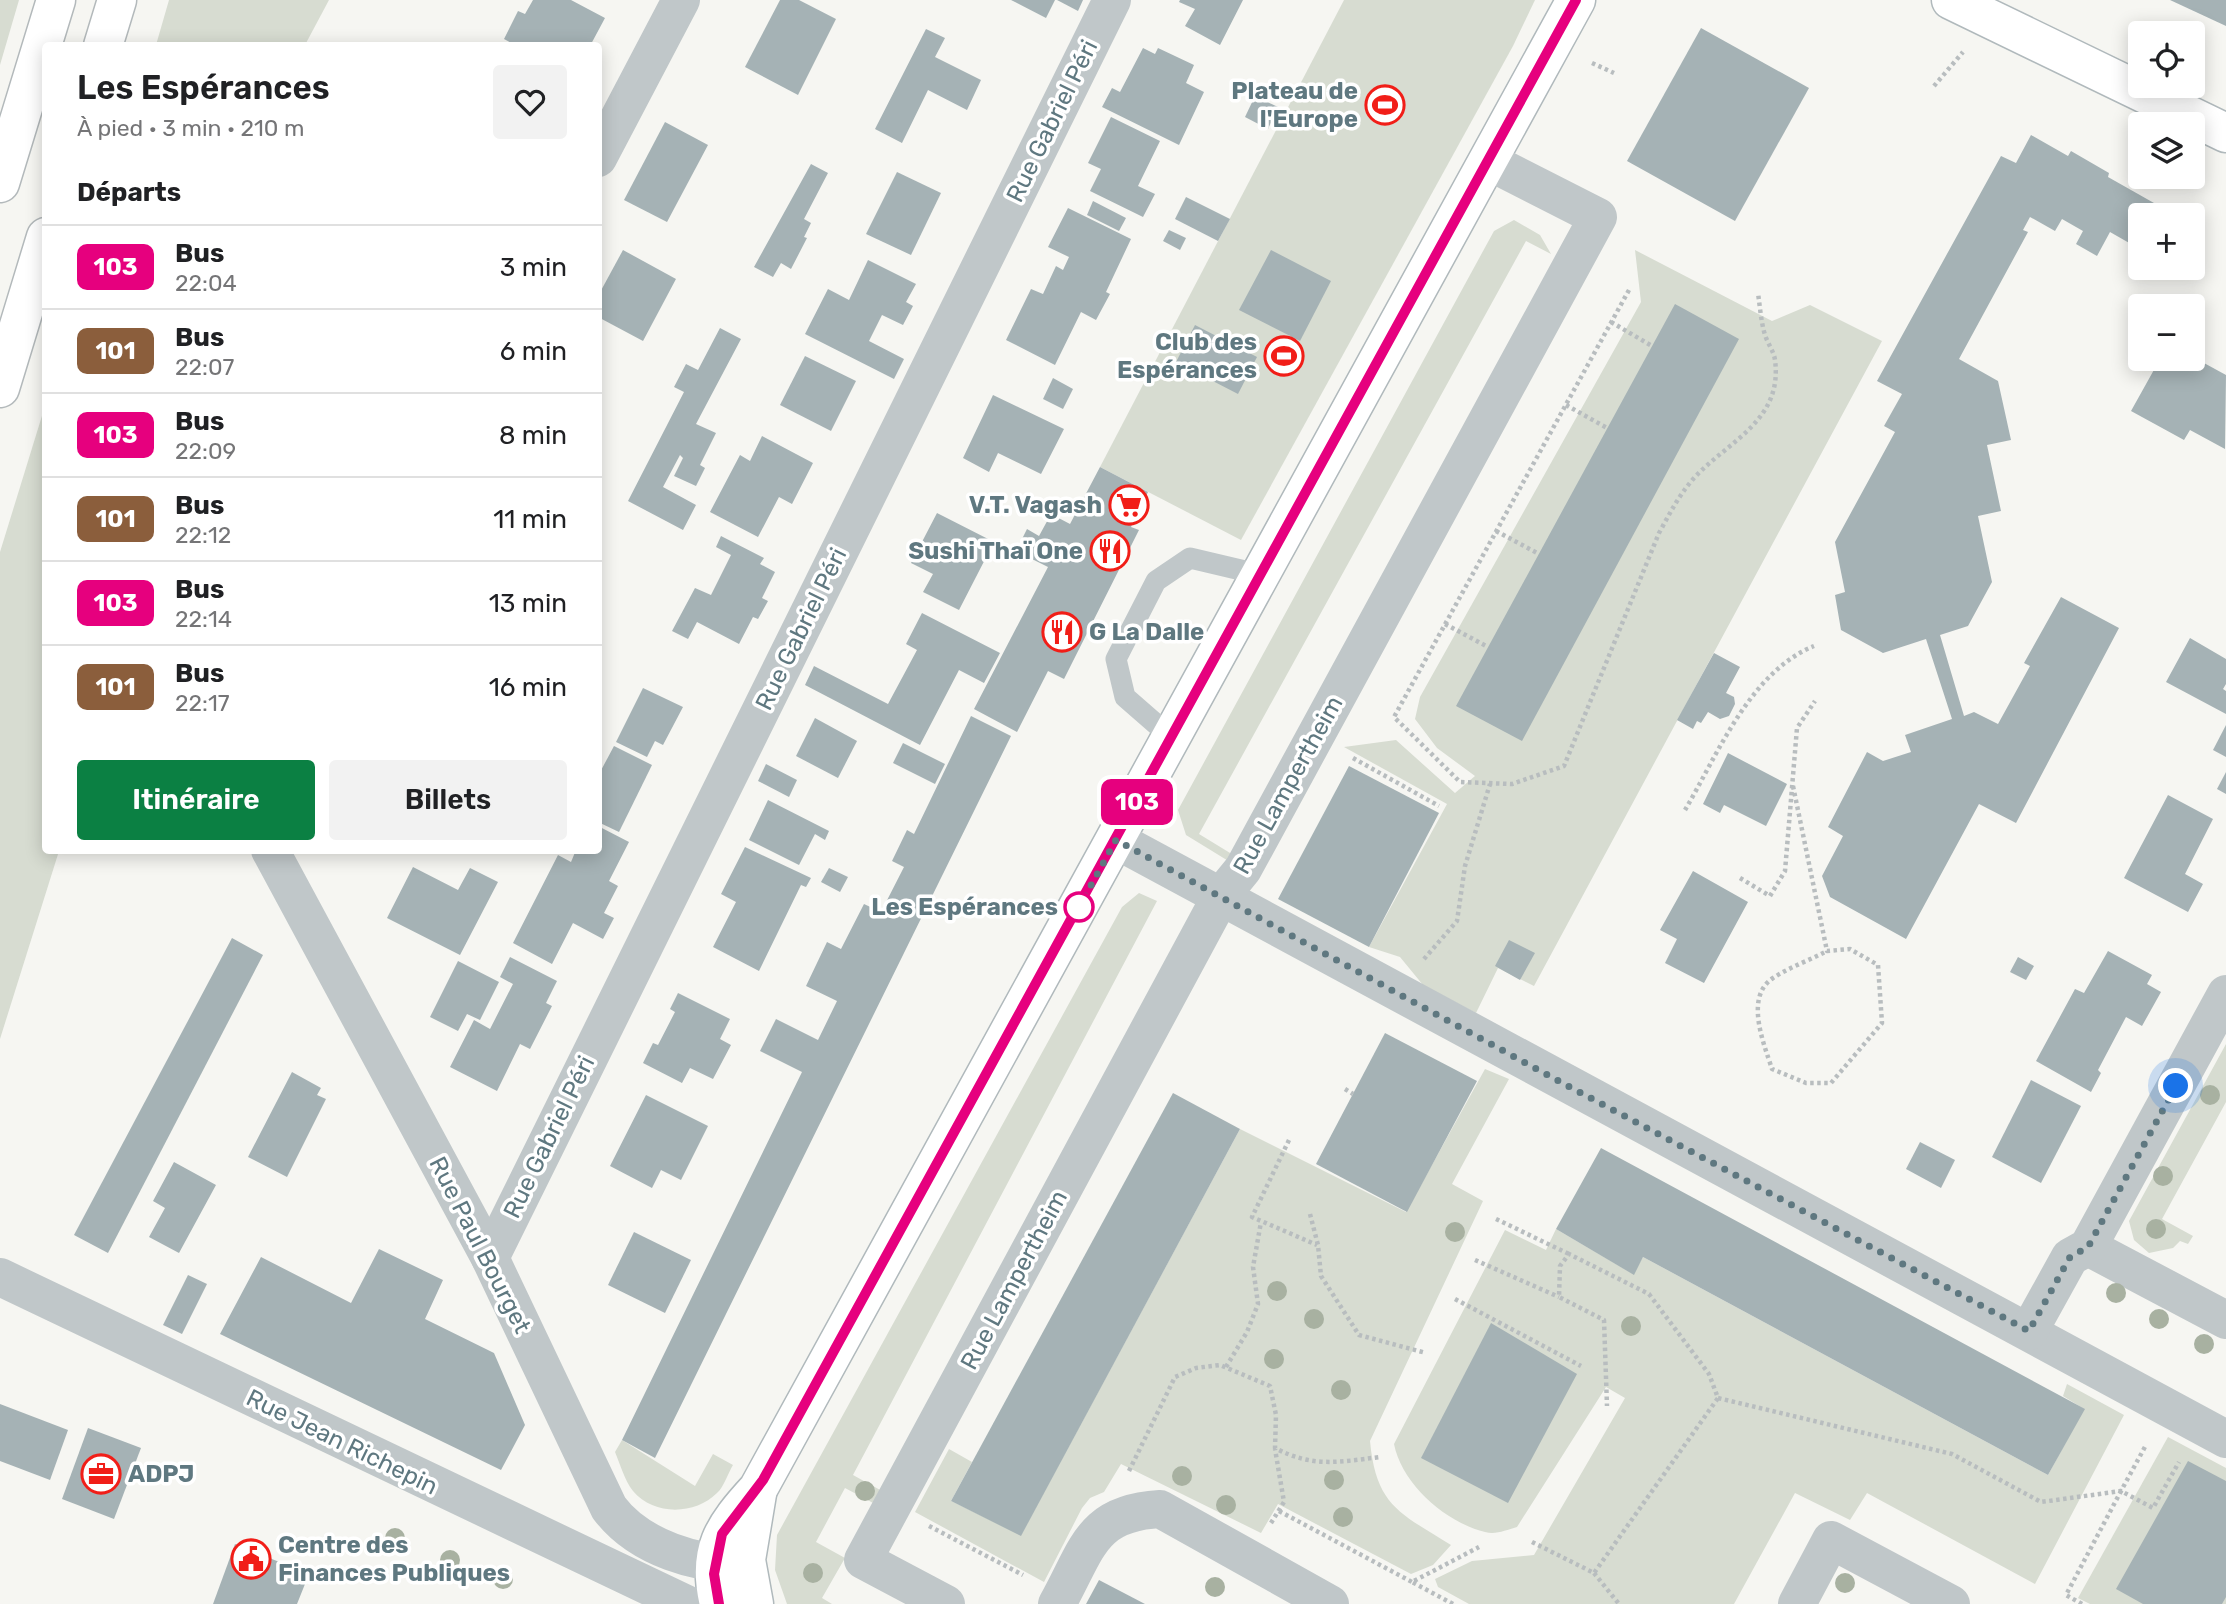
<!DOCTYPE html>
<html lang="fr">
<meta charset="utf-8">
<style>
body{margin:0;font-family:Rubik,sans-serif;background:#f2f2f2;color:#202124;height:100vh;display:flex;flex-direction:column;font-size:26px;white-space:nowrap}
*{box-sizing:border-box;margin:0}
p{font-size:23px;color:#757577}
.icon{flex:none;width:38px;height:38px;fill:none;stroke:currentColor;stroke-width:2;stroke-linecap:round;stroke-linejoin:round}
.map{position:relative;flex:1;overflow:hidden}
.panel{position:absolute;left:42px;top:42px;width:560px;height:812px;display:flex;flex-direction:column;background:#fff;border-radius:7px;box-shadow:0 4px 18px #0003}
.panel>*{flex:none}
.badge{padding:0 14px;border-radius:10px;font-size:24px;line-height:46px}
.tools{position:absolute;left:2128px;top:21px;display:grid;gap:14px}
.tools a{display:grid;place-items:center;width:77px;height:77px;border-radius:7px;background:#fff;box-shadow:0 4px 18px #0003;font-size:35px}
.you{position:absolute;width:35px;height:35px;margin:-18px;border:5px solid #fff;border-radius:50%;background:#1a73e8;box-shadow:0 0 0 10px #1a73e833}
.map>.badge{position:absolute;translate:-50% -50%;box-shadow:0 0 0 4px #fff}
h2{padding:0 35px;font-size:26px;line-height:63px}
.round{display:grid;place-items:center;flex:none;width:74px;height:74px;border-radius:7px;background:#f2f2f2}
.summary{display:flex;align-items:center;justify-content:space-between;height:119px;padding:0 35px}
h1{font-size:33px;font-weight:600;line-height:52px}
.cta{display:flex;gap:14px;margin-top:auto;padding:14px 35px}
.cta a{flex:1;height:80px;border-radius:7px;background:#0b8043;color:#fff;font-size:28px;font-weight:600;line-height:80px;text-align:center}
.cta a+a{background:#f2f2f2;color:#202124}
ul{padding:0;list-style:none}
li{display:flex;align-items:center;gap:21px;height:84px;padding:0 35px;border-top:2px solid #e0e0e0}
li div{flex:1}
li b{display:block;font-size:26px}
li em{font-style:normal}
li .badge{min-width:77px;font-weight:700;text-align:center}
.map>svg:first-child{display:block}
.green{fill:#d7dcd1}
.building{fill:#a5b2b5}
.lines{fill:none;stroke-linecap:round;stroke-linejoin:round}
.secondary-casing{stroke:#b0b9bc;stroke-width:41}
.highway-casing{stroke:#b3b9bb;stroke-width:41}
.path{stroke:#b8bdbf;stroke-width:4.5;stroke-dasharray:3.5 3.5;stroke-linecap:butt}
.lane{stroke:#c0c7c9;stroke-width:21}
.street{stroke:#c0c7c9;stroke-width:38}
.secondary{stroke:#fff;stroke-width:38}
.highway{stroke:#fff;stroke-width:38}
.tree{fill:#a8b1a1}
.line-casing{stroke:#fff;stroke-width:16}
.line{stroke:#e6007e;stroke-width:10}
.walk{stroke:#5f7880;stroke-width:7;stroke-dasharray:0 12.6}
.stop-dot{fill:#fff;stroke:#e6007e;stroke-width:3.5}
.labels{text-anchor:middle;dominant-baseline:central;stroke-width:7;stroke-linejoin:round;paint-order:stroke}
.poi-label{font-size:24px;font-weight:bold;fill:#5f7880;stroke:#fff;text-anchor:end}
.street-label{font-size:24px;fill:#5f7880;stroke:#fff}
.stop-label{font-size:24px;font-weight:bold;fill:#5f7880;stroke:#fff;text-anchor:end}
</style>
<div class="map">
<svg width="2226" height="1604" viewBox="0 0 2226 1604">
<rect width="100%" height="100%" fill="#f6f6f2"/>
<g class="green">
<polygon points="0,0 19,0 0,65"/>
<polygon points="169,0 329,0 305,45 156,45"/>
<polygon points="1344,0 1535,0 1513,46 1241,540 1100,467"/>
<polygon points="1514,220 1540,235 1551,254 1526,241 1199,834 1235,856 1230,862 1186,835 1178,810 1494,231"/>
<polygon points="1635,250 1772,321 1810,305 1882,341 1534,986 1498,968 1476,1013 1423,985 1400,957 1369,947 1447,804 1344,747 1396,740 1455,793 1475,776 1437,748 1415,719 1420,697 1641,302"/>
<polygon points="45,406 46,850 59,851 0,1039 0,552"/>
<polygon points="1139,893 1157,901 853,1475 882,1491 875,1504 845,1488 816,1542 845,1558 822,1598 832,1604 787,1604 775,1570 777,1535 1122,907"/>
<polygon points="2226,1044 2226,1102 2162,1219 2193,1236 2188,1244 2180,1241 2173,1248 2149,1253 2134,1240 2129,1221"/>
<path d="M 1485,1069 L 1509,1079 L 1452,1184 L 1483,1201 L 1370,1441 C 1376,1506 1400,1513 1451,1545 L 1433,1565 L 1411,1574 L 1278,1504 L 1261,1533 L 1121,1464 L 1104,1492 L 1090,1498 L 1082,1508 L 1044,1582 L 915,1512 L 949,1449 L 972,1462 L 951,1501 L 1021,1535 L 1240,1129 L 1406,1212 Z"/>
<path d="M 1556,1229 L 1633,1274 L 1643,1257 L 2048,1475 L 2084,1409 L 2063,1396 L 2067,1384 L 2124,1415 L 2035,1584 L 1867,1493 L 1850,1520 L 1795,1493 L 1734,1604 L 1469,1604 L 1438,1587 L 1435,1579 L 1472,1561 L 1534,1555 L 1625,1398 L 1606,1387 L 1517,1527 C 1506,1530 1496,1535 1485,1532 C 1445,1522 1402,1484 1394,1444 L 1505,1230 L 1546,1250 Z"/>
<polygon points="2168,1437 2226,1468 2226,1604 2090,1604 2078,1598"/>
<path d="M 622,1440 L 695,1486 L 713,1454 L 733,1465 C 728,1473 724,1487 717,1493 C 695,1515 654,1516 633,1491 C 625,1481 620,1464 615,1452 Z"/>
</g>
<g class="building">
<polygon points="533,0 571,0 605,18 590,46 517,46 504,39 518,11 525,14"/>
<polygon points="780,0 799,0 836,19 798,95 745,67"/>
<polygon points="1011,0 1055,0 1046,18"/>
<polygon points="1057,0 1083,0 1078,11"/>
<polygon points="1180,0 1243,0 1220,45 1185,26 1195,9 1179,2"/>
<polygon points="2170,0 2226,0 2226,26"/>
<polygon points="1701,28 1809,88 1735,221 1627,161"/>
<polygon points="926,29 945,38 935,57 981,80 967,110 928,90 902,143 875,129"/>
<polygon points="1143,48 1155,54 1158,48 1194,65 1186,83 1204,92 1179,145 1102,107 1112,88 1120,92"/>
<polygon points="1255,96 1278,107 1268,129 1245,117"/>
<polygon points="1111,117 1160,141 1138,186 1155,194 1143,217 1090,191 1101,169 1088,163"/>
<polygon points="665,122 708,145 667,222 624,200"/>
<polygon points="2031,135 2068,156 2071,151 2109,173 2108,177 2154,203 2147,215 2140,215 2140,228 2131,244 2110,232 2097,256 2076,244 2083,231 2062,219 2055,231 2030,217 2023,230 2028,232 1959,359 1998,381 2011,440 1987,445 2001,511 1978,516 1992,582 1968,626 1940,635 1964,716 1974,712 1998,724 2030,666 2024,663 2061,597 2119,628 2016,823 1979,804 1906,939 1830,897 1822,876 1843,836 1828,827 1867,752 1883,761 1911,752 1905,735 1952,719 1926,639 1883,653 1841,630 1835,595 1845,592 1835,542 1895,432 1884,426 1902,394 1877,381 2001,156 2016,163"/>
<polygon points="811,164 828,173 804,219 811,223 804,237 807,238 791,269 781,263 773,277 754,267"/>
<polygon points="897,172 941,193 911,255 866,234"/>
<polygon points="1186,197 1230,219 1218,241 1175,219"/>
<polygon points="1093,201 1126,218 1119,231 1087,215"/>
<polygon points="1068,208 1131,239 1106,292 1110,294 1096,320 1081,312 1055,365 1006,340 1031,289 1043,294 1056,266 1063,270 1069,257 1048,247"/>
<polygon points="1169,230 1186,238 1180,250 1163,241"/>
<polygon points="623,250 676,279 643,341 598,317 598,296"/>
<polygon points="1271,250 1331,281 1300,341 1239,310"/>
<polygon points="868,260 916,284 906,302 913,306 903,325 882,315 869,341 904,359 894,379 805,334 828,289 849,300"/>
<polygon points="1675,304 1739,339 1522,741 1456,706"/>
<polygon points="1195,325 1257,357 1238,394 1176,362"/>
<polygon points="720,328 741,339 696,424 716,433 700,465 705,468 696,486 674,476 683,458 680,455 663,487 696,505 683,530 628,501 684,392 674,387 686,364 698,370"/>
<polygon points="805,356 856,381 831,431 780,405"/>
<polygon points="2193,357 2226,375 2225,449 2190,430 2184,440 2131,411 2160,359"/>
<polygon points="1053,378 1073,389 1063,409 1043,399"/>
<polygon points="993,395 1064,429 1041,474 998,453 989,472 963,458"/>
<polygon points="762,436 813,463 792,504 779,497 758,537 710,512 740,455 750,461"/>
<polygon points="1100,467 1148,492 1131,527 1139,530 1064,679 1048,671 1017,732 974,709 1048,567 1016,551 1027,529 1039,536 1051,514 1070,524"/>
<polygon points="937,513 994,542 959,610 923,592 933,574 911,563"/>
<polygon points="721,536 764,558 760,564 775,572 762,598 768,601 758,619 753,617 739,644 697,622 688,639 672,631 695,588 711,595 731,555 716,547"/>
<polygon points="922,613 1000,653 984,683 959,670 920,745 805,685 814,666 888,704 917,650 906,644"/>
<polygon points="2190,638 2226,659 2226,684 2223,689 2226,691 2226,714 2166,682"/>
<polygon points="1714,653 1740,667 1726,693 1734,697 1735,704 1729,716 1720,719 1708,712 1701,723 1697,721 1693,729 1677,720"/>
<polygon points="643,688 683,707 663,745 655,741 647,757 616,742"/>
<polygon points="971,716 1011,736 655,1458 622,1440 802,1072 760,1051 776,1019 818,1040 837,1001 806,986 827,942 841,949 864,904 881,912 904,867 892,861 907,830 914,834"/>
<polygon points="815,718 857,741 838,778 796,756"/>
<polygon points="2226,725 2226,757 2213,750"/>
<polygon points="903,743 945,764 935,784 893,763"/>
<polygon points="614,746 652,765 619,832 598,822 598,776"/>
<polygon points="1728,753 1787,784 1766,826 1724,805 1720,813 1703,804"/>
<polygon points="766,764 797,780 789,797 758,781"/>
<polygon points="1349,766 1439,813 1369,947 1278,899"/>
<polygon points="2226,772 2226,794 2217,789"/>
<polygon points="2168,795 2213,819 2185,874 2203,884 2188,912 2124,878"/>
<polygon points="768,800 829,831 825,840 815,834 799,865 749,840"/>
<polygon points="598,826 629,842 609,881 618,886 604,913 614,918 603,939 573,923 552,964 513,943 558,855 571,862 576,850 598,850"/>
<polygon points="745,847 811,878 806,887 801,885 759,971 713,947 736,902 721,894"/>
<polygon points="413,867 458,890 470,868 498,882 460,955 387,918"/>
<polygon points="829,868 848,877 840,892 821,882"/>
<polygon points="1693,871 1748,902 1704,983 1665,963 1677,939 1660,930"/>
<polygon points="232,938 263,955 108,1253 74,1235"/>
<polygon points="1509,940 1535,953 1520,980 1495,966"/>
<polygon points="2108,951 2152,975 2147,984 2161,992 2142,1026 2126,1017 2098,1070 2101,1073 2091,1092 2036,1061 2075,989 2084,993"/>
<polygon points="510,957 557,981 546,1003 552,1006 530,1049 520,1044 497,1091 450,1067 474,1020 490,1029 513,984 500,977"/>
<polygon points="2018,957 2034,966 2026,980 2010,972"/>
<polygon points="458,961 499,982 480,1020 467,1014 458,1031 430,1017"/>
<polygon points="678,993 730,1019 720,1039 731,1045 713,1079 690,1068 682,1083 643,1063 653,1043 658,1045 675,1012 670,1009"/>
<polygon points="1385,1033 1477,1081 1407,1212 1316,1164"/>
<polygon points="292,1072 321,1088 317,1095 326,1099 287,1177 248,1157"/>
<polygon points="2031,1080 2081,1106 2041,1183 1992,1157"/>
<polygon points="1173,1093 1240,1129 1021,1536 951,1501"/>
<polygon points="646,1095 708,1126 681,1180 661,1170 652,1188 610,1166"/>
<polygon points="1920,1142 1955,1160 1941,1188 1906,1169"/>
<polygon points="1601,1148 2085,1409 2048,1475 1643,1257 1634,1275 1556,1229"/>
<polygon points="174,1162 216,1185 179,1253 149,1237 165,1208 153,1201"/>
<polygon points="634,1232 691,1260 665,1313 608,1285"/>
<polygon points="379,1249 443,1280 425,1319 494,1353 525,1425 501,1470 220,1334 261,1257 351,1303"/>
<polygon points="188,1275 207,1284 182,1334 163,1325"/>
<polygon points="1491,1323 1577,1374 1508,1503 1421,1458"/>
<polygon points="0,1404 68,1430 50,1480 0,1461"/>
<polygon points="88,1428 141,1448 114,1519 62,1499"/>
<polygon points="2188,1461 2226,1481 2226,1597 2222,1604 2143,1604 2116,1589"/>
<polygon points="235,1544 309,1574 297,1604 213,1604"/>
<polygon points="1099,1580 1145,1604 1086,1604"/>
</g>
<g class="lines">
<g class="secondary-casing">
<g id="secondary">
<polyline points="1951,0 2226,133"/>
<path d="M 719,1604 C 706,1551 723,1527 758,1489 L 1576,0"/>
<polyline points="754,1604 746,1560 757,1494"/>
</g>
</g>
<g class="highway-casing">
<g id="highway">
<polyline points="103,46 117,0"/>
<polyline points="0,183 56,0"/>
<polyline points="0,388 46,237"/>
</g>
</g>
<g class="path">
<polyline points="1592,63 1614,73"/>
<polyline points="1934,86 1963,52"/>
<path d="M 1629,290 L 1394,717 L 1460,782 L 1512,784 L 1564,766 L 1659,533 C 1670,513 1679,495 1694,478 C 1728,441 1783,421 1775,360 C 1774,352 1768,344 1765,335 C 1761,322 1760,307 1758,293"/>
<polyline points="1611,322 1652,346"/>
<polyline points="1566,405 1607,428"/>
<polyline points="1496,531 1539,554"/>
<polyline points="1445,624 1488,647"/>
<polyline points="1353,758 1439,806"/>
<path d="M 1793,786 L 1827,951 L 1850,949 L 1878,965 L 1882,1023 L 1831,1083 L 1806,1083 L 1772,1069 C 1764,1044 1744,997 1773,978 C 1790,967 1810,960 1827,951"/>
<path d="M 1685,810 C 1718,754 1750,672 1814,646"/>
<polyline points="1740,878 1770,896 1785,871 1797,728 1815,701"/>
<polyline points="1424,959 1457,921 1465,866 1490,784"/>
<polyline points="1345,1089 1353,1094"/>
<polyline points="1289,1140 1252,1217 1317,1245"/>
<polyline points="1310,1214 1318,1245 1321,1276 1359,1335 1426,1353"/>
<polyline points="1496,1219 1569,1254"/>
<polyline points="1475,1260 1559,1297"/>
<polyline points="1455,1299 1581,1366"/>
<polyline points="1226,1367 1247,1332 1258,1304 1253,1267 1261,1222"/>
<polyline points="1718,1398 1952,1454 2041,1502 2121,1491 2146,1445"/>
<path d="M 1129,1471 L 1175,1377 L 1196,1368 L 1220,1365 L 1270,1386 L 1276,1415 L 1275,1448 C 1313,1468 1339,1462 1380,1457"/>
<polyline points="1279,1511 1412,1582"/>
<polyline points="1271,1523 1284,1502 1275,1449"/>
<polyline points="929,1526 1023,1575"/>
<polyline points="1532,1542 1594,1573 1718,1398 1709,1374 1649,1294 1569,1254 1560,1266 1559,1297 1604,1320 1607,1406"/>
<polyline points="1594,1573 1619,1604"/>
<polyline points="1453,1604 1412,1582 1479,1547"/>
<polyline points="2082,1604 2066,1595 2121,1491 2153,1508 2179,1462"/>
</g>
<polyline class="lane" points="1172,738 1125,697 1116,659 1156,581 1190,558 1262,575"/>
<g class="street">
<polyline points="598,158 681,0"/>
<polyline points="1116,840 2226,1439"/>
<path d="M 270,850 L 490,1258 L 609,1508 C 639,1548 699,1566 746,1564"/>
<polyline points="2088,1247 2226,1320"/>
<polyline points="490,1258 1112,0"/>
<polyline points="0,1277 686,1604"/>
<polyline points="2029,1331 2070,1257 2088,1247 2226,994"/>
<polyline points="946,1604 863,1560 1221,896 1243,869 1598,217 1490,162"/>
<path d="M 1057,1604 C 1088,1549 1090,1513 1160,1509 L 1330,1604"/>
<polyline points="1797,1604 1831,1540 1951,1604"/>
</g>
<use href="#secondary" class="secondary"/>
<use href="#highway" class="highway"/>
</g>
<g class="tree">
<circle cx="2210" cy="1095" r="10"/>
<circle cx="2163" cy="1176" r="10"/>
<circle cx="2156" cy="1229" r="10"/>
<circle cx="1455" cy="1232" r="10"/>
<circle cx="1277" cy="1291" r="10"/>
<circle cx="2116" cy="1293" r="10"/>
<circle cx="1314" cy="1319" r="10"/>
<circle cx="2159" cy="1319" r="10"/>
<circle cx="1631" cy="1326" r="10"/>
<circle cx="2204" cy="1344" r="10"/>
<circle cx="1274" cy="1359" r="10"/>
<circle cx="1341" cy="1390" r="10"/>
<circle cx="1182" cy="1476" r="10"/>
<circle cx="1334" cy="1480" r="10"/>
<circle cx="865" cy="1491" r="10"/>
<circle cx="1226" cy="1505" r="10"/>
<circle cx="1343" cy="1517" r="10"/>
<circle cx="395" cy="1538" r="10"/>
<circle cx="450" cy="1560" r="10"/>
<circle cx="813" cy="1573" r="10"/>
<circle cx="503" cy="1579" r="10"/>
<circle cx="1845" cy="1583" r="10"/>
<circle cx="1215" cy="1587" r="10"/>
</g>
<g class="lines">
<g class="line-casing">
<polyline id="line" points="719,1604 714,1574 722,1534 763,1480 1576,0"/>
</g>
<use href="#line" class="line"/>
<polyline class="walk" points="1079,907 1116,840 1568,1086 2029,1331 2070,1257 2088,1247 2176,1086"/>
</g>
<defs>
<g id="stadium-ring" transform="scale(2.0125)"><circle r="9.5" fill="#fff" stroke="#f11e18" stroke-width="1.5"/><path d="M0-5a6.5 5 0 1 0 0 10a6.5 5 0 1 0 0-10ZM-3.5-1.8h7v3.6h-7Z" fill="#f11e18"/></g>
<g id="supermarket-ring" transform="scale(2.0125)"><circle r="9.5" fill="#fff" stroke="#f11e18" stroke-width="1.5"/><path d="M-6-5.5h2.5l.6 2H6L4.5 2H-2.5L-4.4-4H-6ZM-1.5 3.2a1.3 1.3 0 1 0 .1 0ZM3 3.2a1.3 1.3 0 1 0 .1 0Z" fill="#f11e18"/></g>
<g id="restaurant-ring" transform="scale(2.0125)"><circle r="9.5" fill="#fff" stroke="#f11e18" stroke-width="1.5"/><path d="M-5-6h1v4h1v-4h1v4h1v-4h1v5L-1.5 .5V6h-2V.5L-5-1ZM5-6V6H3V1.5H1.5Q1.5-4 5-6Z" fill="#f11e18"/></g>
<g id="office-ring" transform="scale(2.0125)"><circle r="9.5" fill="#fff" stroke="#f11e18" stroke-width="1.5"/><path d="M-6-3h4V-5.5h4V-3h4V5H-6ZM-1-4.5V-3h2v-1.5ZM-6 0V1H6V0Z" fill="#f11e18"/></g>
<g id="civic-ring" transform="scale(2.0125)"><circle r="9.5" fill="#fff" stroke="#f11e18" stroke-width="1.5"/><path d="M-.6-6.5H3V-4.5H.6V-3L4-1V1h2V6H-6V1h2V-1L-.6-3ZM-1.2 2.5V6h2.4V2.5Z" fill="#f11e18"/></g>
</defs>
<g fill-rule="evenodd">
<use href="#stadium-ring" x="1385" y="105"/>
<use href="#stadium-ring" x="1284" y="356"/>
<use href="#supermarket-ring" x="1129" y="505"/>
<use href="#restaurant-ring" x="1110" y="551"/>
<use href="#restaurant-ring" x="1062" y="632"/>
<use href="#office-ring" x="101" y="1474"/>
<use href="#civic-ring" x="251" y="1559"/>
</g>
<circle class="stop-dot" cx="1079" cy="907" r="14"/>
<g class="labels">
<g class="poi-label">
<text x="1358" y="91">Plateau de<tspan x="1358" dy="28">l'Europe</tspan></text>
<text x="1257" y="342">Club des<tspan x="1257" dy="28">Espérances</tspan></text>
<text x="1102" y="505">V.T. Vagash</text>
<text x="1083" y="551">Sushi Thaï One</text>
<text x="1089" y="632" text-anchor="start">G La Dalle</text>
<text x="128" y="1474" text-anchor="start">ADPJ</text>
<text x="278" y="1545" text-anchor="start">Centre des<tspan x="278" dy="28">Finances Publiques</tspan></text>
</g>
<g class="street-label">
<text transform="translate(1052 121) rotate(-64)">Rue Gabriel Péri</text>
<text transform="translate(801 629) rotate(-64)">Rue Gabriel Péri</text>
<text transform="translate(1288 785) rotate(-61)">Rue Lampertheim</text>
<text transform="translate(549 1137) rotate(-64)">Rue Gabriel Péri</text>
<text transform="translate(480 1245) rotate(63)">Rue Paul Bourget</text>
<text transform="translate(1014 1280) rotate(-62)">Rue Lampertheim</text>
<text transform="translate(342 1442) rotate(26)">Rue Jean Richepin</text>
</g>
<g class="stop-label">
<text x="1058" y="907">Les Espérances</text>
</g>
</g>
</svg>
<div class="tools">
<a><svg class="icon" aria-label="locate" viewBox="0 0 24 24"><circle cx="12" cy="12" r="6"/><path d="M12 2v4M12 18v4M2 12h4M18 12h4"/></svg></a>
<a><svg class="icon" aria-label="layers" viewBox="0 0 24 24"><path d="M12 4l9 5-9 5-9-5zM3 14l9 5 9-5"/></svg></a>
<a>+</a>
<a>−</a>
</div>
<div class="you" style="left:2176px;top:1086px"></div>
<b class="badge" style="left:1137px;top:802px;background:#e6007e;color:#fff">103</b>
<section class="panel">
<div class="summary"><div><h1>Les Espérances</h1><p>À pied · 3 min · 210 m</p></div><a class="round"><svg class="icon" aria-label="heart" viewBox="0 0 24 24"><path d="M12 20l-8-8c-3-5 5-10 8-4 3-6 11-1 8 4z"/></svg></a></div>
<h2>Départs</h2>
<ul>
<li><span class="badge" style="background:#e6007e;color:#fff">103</span><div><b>Bus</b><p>22:04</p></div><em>3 min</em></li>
<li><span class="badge" style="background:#8b5e3c;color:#fff">101</span><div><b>Bus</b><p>22:07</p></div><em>6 min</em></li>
<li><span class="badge" style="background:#e6007e;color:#fff">103</span><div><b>Bus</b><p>22:09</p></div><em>8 min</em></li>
<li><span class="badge" style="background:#8b5e3c;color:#fff">101</span><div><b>Bus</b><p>22:12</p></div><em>11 min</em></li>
<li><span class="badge" style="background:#e6007e;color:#fff">103</span><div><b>Bus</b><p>22:14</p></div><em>13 min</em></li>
<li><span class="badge" style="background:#8b5e3c;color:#fff">101</span><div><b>Bus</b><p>22:17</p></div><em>16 min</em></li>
</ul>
<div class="cta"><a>Itinéraire</a><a>Billets</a></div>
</section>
</div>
